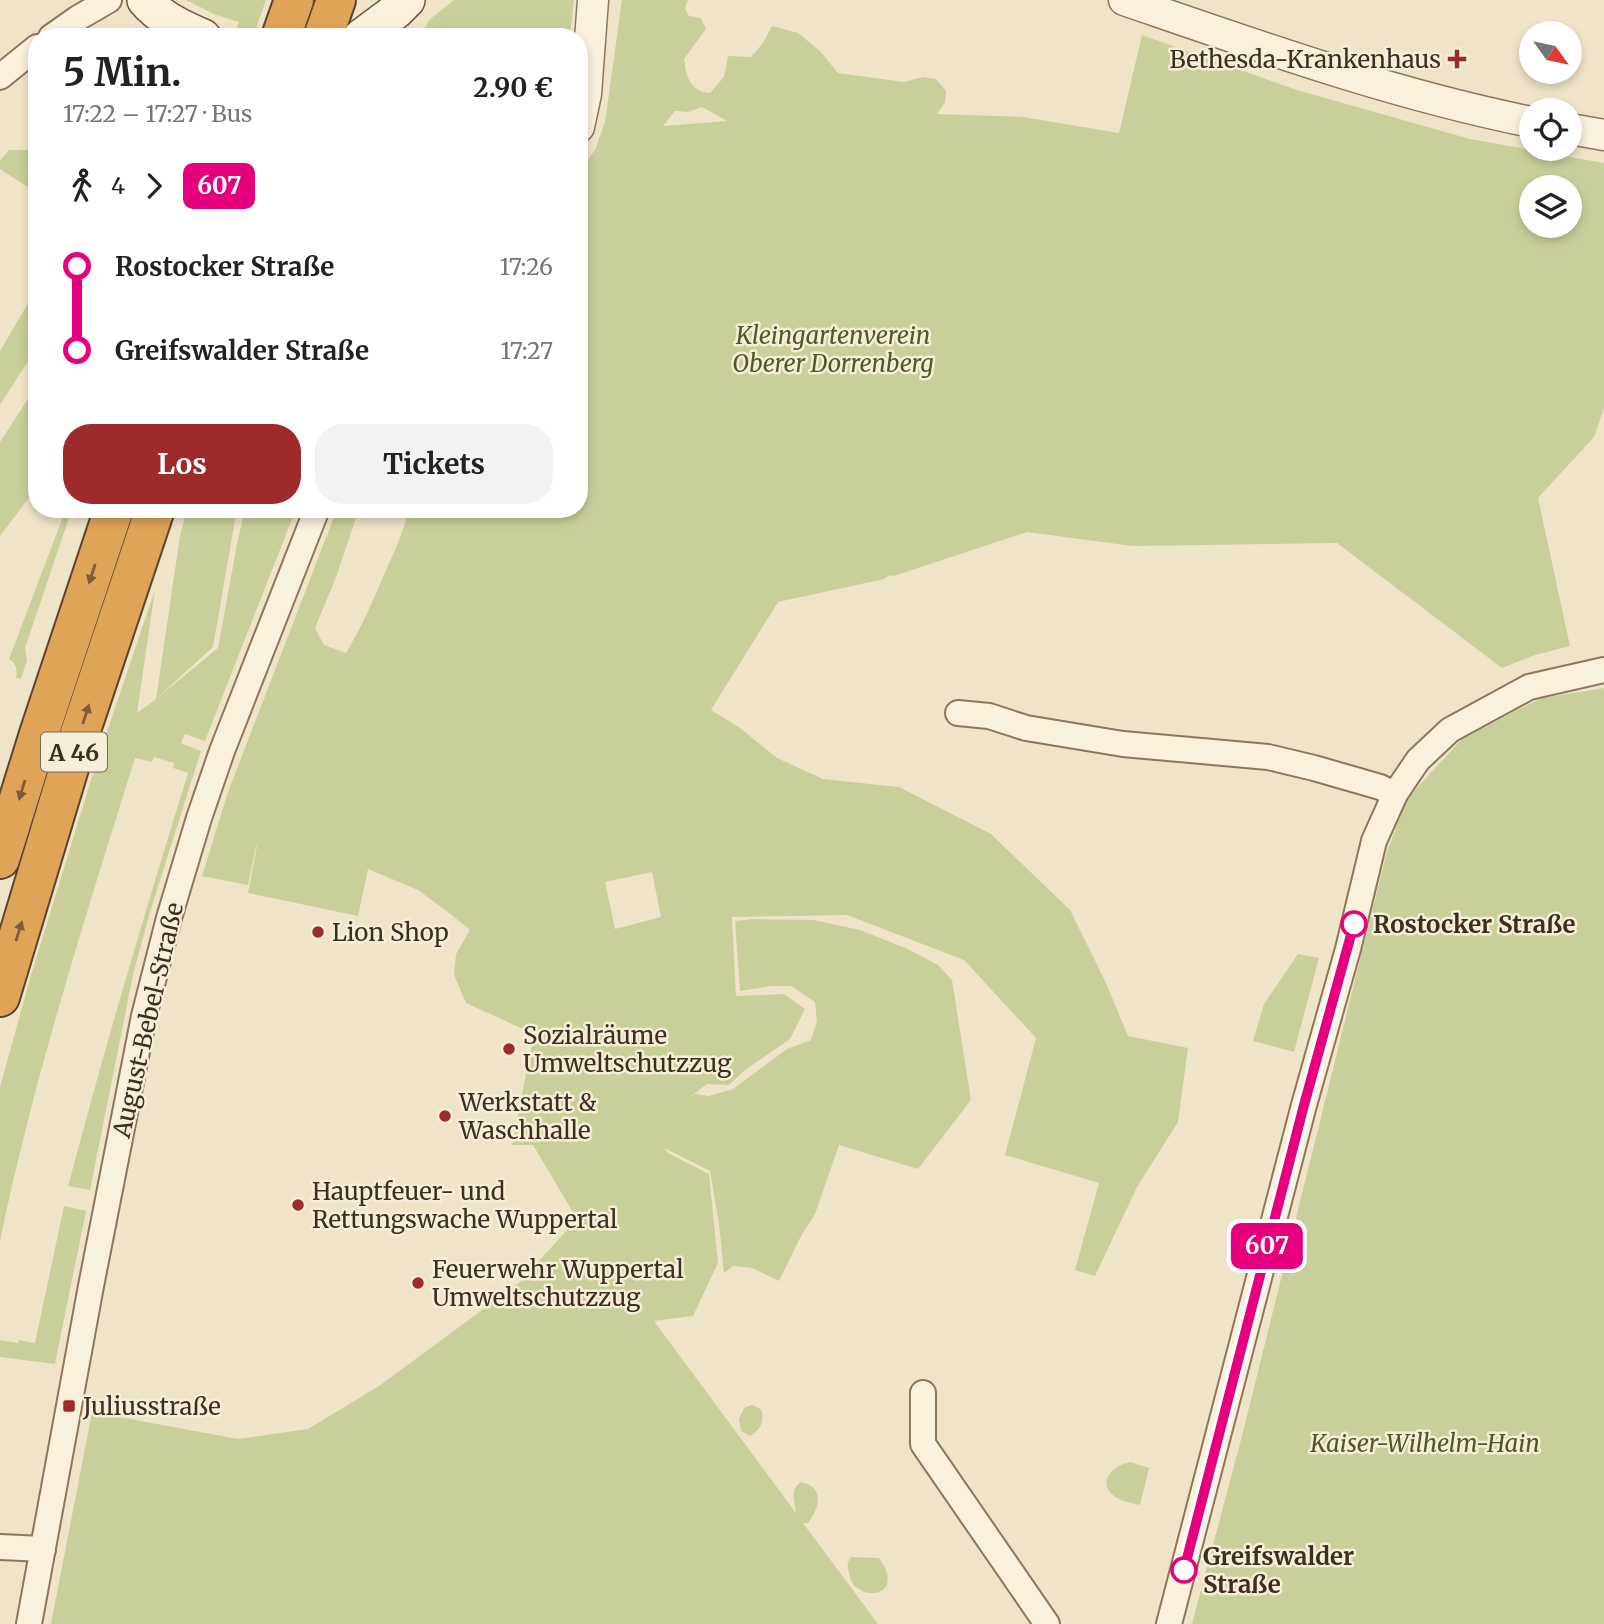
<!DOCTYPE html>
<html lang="de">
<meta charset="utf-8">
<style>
body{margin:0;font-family:Merriweather,serif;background:#f2f2f2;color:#222;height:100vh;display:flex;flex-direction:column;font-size:26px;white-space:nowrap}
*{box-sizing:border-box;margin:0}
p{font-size:23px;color:#767676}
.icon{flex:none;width:38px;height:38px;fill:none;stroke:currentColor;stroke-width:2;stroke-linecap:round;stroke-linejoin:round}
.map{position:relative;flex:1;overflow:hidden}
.side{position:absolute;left:28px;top:28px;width:560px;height:490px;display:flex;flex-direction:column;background:#fff;border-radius:28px;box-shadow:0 4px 10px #0003}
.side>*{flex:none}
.badge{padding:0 14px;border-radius:10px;font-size:24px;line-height:46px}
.needle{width:46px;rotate:123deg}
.controls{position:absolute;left:1519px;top:21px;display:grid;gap:14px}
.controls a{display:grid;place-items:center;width:63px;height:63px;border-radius:50%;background:#fff;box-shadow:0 4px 10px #0003;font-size:35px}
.map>.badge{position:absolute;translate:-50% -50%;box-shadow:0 0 0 4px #fff}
.legs{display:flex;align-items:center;gap:10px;height:77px;padding:0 35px;font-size:23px}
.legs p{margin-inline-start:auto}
.summary{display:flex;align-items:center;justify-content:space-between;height:119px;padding:0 35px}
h1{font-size:38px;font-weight:700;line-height:52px}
.button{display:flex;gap:14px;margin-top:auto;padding:14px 35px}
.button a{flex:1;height:80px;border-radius:28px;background:#9e2a2b;color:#fff;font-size:28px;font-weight:700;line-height:80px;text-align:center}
.button a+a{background:#f2f2f2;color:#222}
ul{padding:0 35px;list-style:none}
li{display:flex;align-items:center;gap:24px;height:84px;font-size:26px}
li i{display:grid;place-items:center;width:10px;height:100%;margin:0 9px;background:currentColor}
li i::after{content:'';width:18px;height:18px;margin:-9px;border:5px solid;border-radius:50%;background:#fff}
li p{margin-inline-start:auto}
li:first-child i{background:linear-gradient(#0000 50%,currentColor 0)}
li:last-child i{background:linear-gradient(currentColor 50%,#0000 0)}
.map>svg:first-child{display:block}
.green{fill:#c9cf9b;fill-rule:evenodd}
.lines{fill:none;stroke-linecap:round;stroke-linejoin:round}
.minor-casing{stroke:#8d765c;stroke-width:28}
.tertiary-casing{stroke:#8d765c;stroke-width:33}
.secondary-casing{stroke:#6f573f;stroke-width:38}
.motorway-casing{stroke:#5b4430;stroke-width:42}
.minor{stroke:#faf1dc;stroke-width:24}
.tertiary{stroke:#faf1dc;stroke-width:30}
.secondary{stroke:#faf1dc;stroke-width:35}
.motorway{stroke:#e0a458;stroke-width:38}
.oneway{fill:#7e5d36}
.line-1-casing{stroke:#fff;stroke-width:16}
.line-1{stroke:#e6007e;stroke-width:10}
.poi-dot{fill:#9e2a2b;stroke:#f7eed8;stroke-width:2.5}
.stop-1-dot{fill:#fff;stroke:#e6007e;stroke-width:3.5}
.labels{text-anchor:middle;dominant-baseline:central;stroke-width:5;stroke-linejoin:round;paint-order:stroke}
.shield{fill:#f7eed8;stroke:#756857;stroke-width:2}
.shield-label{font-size:23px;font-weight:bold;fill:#3d2e20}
.poi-label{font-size:24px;fill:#3d2e20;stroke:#f7eed8;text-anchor:start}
.park-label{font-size:24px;font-style:italic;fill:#4d5a26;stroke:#f7eed8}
.stop-label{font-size:24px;font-weight:bold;fill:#3d2e20;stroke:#f7eed8;text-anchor:start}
.street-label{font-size:24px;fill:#3d2e20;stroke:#f7eed8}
</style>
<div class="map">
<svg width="1604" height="1624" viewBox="0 0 1604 1624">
<rect width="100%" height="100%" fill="#f0e4c8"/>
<g class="green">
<polygon points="186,0 266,0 253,37 234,37 239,22 216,15"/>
<polygon points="454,0 574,0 570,37 421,37 429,20"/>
<path d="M 622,0 L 688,0 L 685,8 L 689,16 L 701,18 L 706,29 L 684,59 C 687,77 689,91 710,93 L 724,77 L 728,56 L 751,57 L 763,43 L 772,26 L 798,33 L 820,51 L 838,73 L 904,82 L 923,77 L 936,79 L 946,91 L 945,102 L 937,114 L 1023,117 L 1119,133 L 1142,35 L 1297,90 L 1470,139 L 1604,163 L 1604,408 L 1594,437 L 1538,498 L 1570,646 L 1535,655 L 1502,668 L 1337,543 L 1132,546 L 1027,532 L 894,576 L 890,575 L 884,579 L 778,602 L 711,710 L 739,727 L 777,758 L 823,779 L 899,787 L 991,834 L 1070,910 L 1106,983 L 1128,1036 L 1188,1048 L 1178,1122 L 1137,1187 L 1095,1276 L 1075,1270 L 1099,1183 L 1005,1155 L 1036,1038 L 964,960 L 847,915 L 732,917 L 736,996 L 784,994 L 805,1009 L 790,1039 L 745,1070 L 729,1085 L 707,1084 L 690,1097 L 695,1094 L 709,1096 L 733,1089 L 787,1049 L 811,1040 L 817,1021 L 815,1002 L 791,986 L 772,986 L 740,991 L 735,921 L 754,919 L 814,920 L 860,930 L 908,949 L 938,965 L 952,980 L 971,1100 L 918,1169 L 839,1145 L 815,1214 L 801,1236 L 779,1281 L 752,1268 L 733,1266 L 724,1273 L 719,1224 L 710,1171 L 664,1148 L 668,1153 L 709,1174 L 718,1263 L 693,1316 L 654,1321 L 796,1513 C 795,1503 789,1490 801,1482 C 826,1488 819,1508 808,1523 L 803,1523 L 878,1624 L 51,1624 L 92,1412 L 238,1439 L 308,1429 L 379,1386 L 519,1283 L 577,1219 L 533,1145 L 512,1145 L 534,1034 L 466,1003 L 454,975 L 456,954 L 470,930 L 453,916 L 418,890 L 368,869 L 358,916 L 248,893 L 257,846 L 256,847 L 248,885 L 202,876 L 228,792 L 337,509 L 359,509 L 335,580 L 315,628 L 324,645 L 346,653 C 362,627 374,598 386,570 C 395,551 404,530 409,509 L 579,509 L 579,172 L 595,150 L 605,122 ZM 702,107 L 727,121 L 663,126 L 675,111 L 688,112 ZM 1531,187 L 1570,187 L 1570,226 L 1531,226 ZM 652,872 L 661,917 L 615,929 L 605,882 Z"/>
<polygon points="9,150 37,150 37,193 0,169 0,161"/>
<polygon points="37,288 37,347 0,405 0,351"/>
<polygon points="37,385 37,487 0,536 0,442"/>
<path d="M 66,509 L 72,509 L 25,648 L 27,660 L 21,679 L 16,678 C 18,670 16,663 9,659 Z"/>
<path d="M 187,509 L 237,509 L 213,647 L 157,698 L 218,648 L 238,539 L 245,509 L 296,509 L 205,741 L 185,734 L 181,743 L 201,751 L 150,912 L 133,975 L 90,1190 L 68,1186 L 70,1179 C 106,1043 146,908 188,773 L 173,768 L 174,763 L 154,757 L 152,762 L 135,758 C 85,918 34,1077 0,1241 L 0,1087 L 31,975 L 95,767 L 155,590 L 137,713 L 156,699 L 180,536 Z"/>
<polygon points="1604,688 1604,1624 1192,1624 1243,1432 1386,855 1406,800 1461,740 1515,711 1542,698"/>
<polygon points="1298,954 1319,958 1294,1052 1253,1041 1264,1004"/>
<polygon points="64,1206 86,1211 55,1364 0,1357 0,1340 18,1343 19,1340 35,1343"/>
<path d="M 752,1405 L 761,1409 C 765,1421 761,1430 750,1436 L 741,1431 L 739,1419 L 744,1408 Z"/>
<path d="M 1130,1462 L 1149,1468 L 1140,1505 C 1132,1503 1124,1502 1117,1498 C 1095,1484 1111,1466 1130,1462 Z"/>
<path d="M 851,1557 L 879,1558 C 882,1563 886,1568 887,1573 C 893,1596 865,1599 853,1584 C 851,1581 850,1577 849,1573 C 847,1566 847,1563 851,1557 Z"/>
</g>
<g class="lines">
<g class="minor-casing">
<g id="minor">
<polyline points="51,37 78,18 109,0"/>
<polyline points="0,77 37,47"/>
<polyline points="958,713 989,716 1026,728 1123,744 1268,757 1314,768 1380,787 1395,794"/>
<polyline points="923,1393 923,1444 1047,1624"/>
<polyline points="0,1547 43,1549"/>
<polyline points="29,1624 91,1286 144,1016 169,918 199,818 222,751 317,509"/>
<polyline points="1169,1624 1304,1105 1348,949 1374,841 1395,794 1418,760 1450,730 1529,687 1604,670"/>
</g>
</g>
<g class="tertiary-casing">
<g id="tertiary">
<path d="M 1124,0 C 1258,46 1392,94 1531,122"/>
<polyline points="579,127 586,94 593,0"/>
<polyline points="1570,129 1604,135"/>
</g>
</g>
<g class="secondary-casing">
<g id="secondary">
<path d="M 145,0 C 160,18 182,28 203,37"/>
<polyline points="361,37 396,11 407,0"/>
</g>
</g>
<g class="motorway-casing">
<g id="motorway">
<polyline points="281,37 294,0"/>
<polyline points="323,37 336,0"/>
<polyline points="0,859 39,734 114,509"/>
<polyline points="0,997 75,748 155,509"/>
</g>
</g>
<use href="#minor" class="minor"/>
<use href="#tertiary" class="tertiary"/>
<use href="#secondary" class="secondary"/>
<use href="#motorway" class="motorway"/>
</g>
<defs><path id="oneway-solid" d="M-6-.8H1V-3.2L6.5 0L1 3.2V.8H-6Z" transform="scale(1.75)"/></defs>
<g class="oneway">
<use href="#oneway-solid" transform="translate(92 574) rotate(108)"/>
<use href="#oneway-solid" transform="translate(86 714) rotate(-72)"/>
<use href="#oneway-solid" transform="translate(22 790) rotate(107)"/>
<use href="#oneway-solid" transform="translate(19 931) rotate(-73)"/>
</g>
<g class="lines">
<g class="line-1-casing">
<polyline id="line-1" points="1184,1570 1304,1105 1354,924"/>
</g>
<use href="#line-1" class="line-1"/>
</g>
<g class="poi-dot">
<path d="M1453.5 48.5h7v7h7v7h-7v7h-7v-7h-7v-7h7z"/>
<circle cx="318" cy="932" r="7"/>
<circle cx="509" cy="1049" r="7"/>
<circle cx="445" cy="1116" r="7"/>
<circle cx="298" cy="1205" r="7"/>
<circle cx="418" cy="1283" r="7"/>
<rect x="62" y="1399" width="14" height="14" rx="3.5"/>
</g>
<g class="stop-1-dot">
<circle cx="1354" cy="924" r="12"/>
<circle cx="1184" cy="1570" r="12"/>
</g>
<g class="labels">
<rect class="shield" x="41" y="732.5" width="66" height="39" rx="5"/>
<g class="shield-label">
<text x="74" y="752">A 46</text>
</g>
<g class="poi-label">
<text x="1441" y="59" text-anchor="end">Bethesda-Krankenhaus</text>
<text x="332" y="932">Lion Shop</text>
<text x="523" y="1035">Sozialräume<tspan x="523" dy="28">Umweltschutzzug</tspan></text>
<text x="459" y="1102">Werkstatt &amp;<tspan x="459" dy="28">Waschhalle</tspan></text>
<text x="312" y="1191">Hauptfeuer- und<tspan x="312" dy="28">Rettungswache Wuppertal</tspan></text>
<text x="432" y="1269">Feuerwehr Wuppertal<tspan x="432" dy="28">Umweltschutzzug</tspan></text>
<text x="83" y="1406">Juliusstraße</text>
</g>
<g class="park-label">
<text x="833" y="335">Kleingartenverein<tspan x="833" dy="28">Oberer Dorrenberg</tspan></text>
<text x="1425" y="1443">Kaiser-Wilhelm-Hain</text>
</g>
<g class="stop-label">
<text x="1373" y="924">Rostocker Straße</text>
<text x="1203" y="1556">Greifswalder<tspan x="1203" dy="28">Straße</tspan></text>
</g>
<g class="street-label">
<text transform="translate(148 1020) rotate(-77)">August-Bebel-Straße</text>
</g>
</g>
</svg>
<div class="controls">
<a><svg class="needle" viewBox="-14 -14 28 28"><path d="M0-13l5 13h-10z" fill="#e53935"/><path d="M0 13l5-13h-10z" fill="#767676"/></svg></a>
<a><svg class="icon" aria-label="locate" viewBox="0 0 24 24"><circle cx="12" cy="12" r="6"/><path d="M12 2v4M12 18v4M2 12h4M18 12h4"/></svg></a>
<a><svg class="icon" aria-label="layers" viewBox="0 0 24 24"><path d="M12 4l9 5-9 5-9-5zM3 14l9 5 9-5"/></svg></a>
</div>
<b class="badge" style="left:1267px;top:1246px;background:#e6007e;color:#fff">607</b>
<section class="side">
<div class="summary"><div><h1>5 Min.</h1><p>17:22 – 17:27 · Bus</p></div><b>2.90 €</b></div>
<div class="legs"><svg class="icon" aria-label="walk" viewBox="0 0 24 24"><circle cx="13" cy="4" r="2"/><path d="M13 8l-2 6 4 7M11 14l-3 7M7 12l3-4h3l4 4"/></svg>4<svg class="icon" aria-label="forward" viewBox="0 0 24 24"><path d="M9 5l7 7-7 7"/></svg><b class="badge" style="background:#e6007e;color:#fff">607</b></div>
<ul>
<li><i style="color:#e6007e"></i><b>Rostocker Straße</b><p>17:26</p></li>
<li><i style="color:#e6007e"></i><b>Greifswalder Straße</b><p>17:27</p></li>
</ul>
<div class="button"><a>Los</a><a>Tickets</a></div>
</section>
</div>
